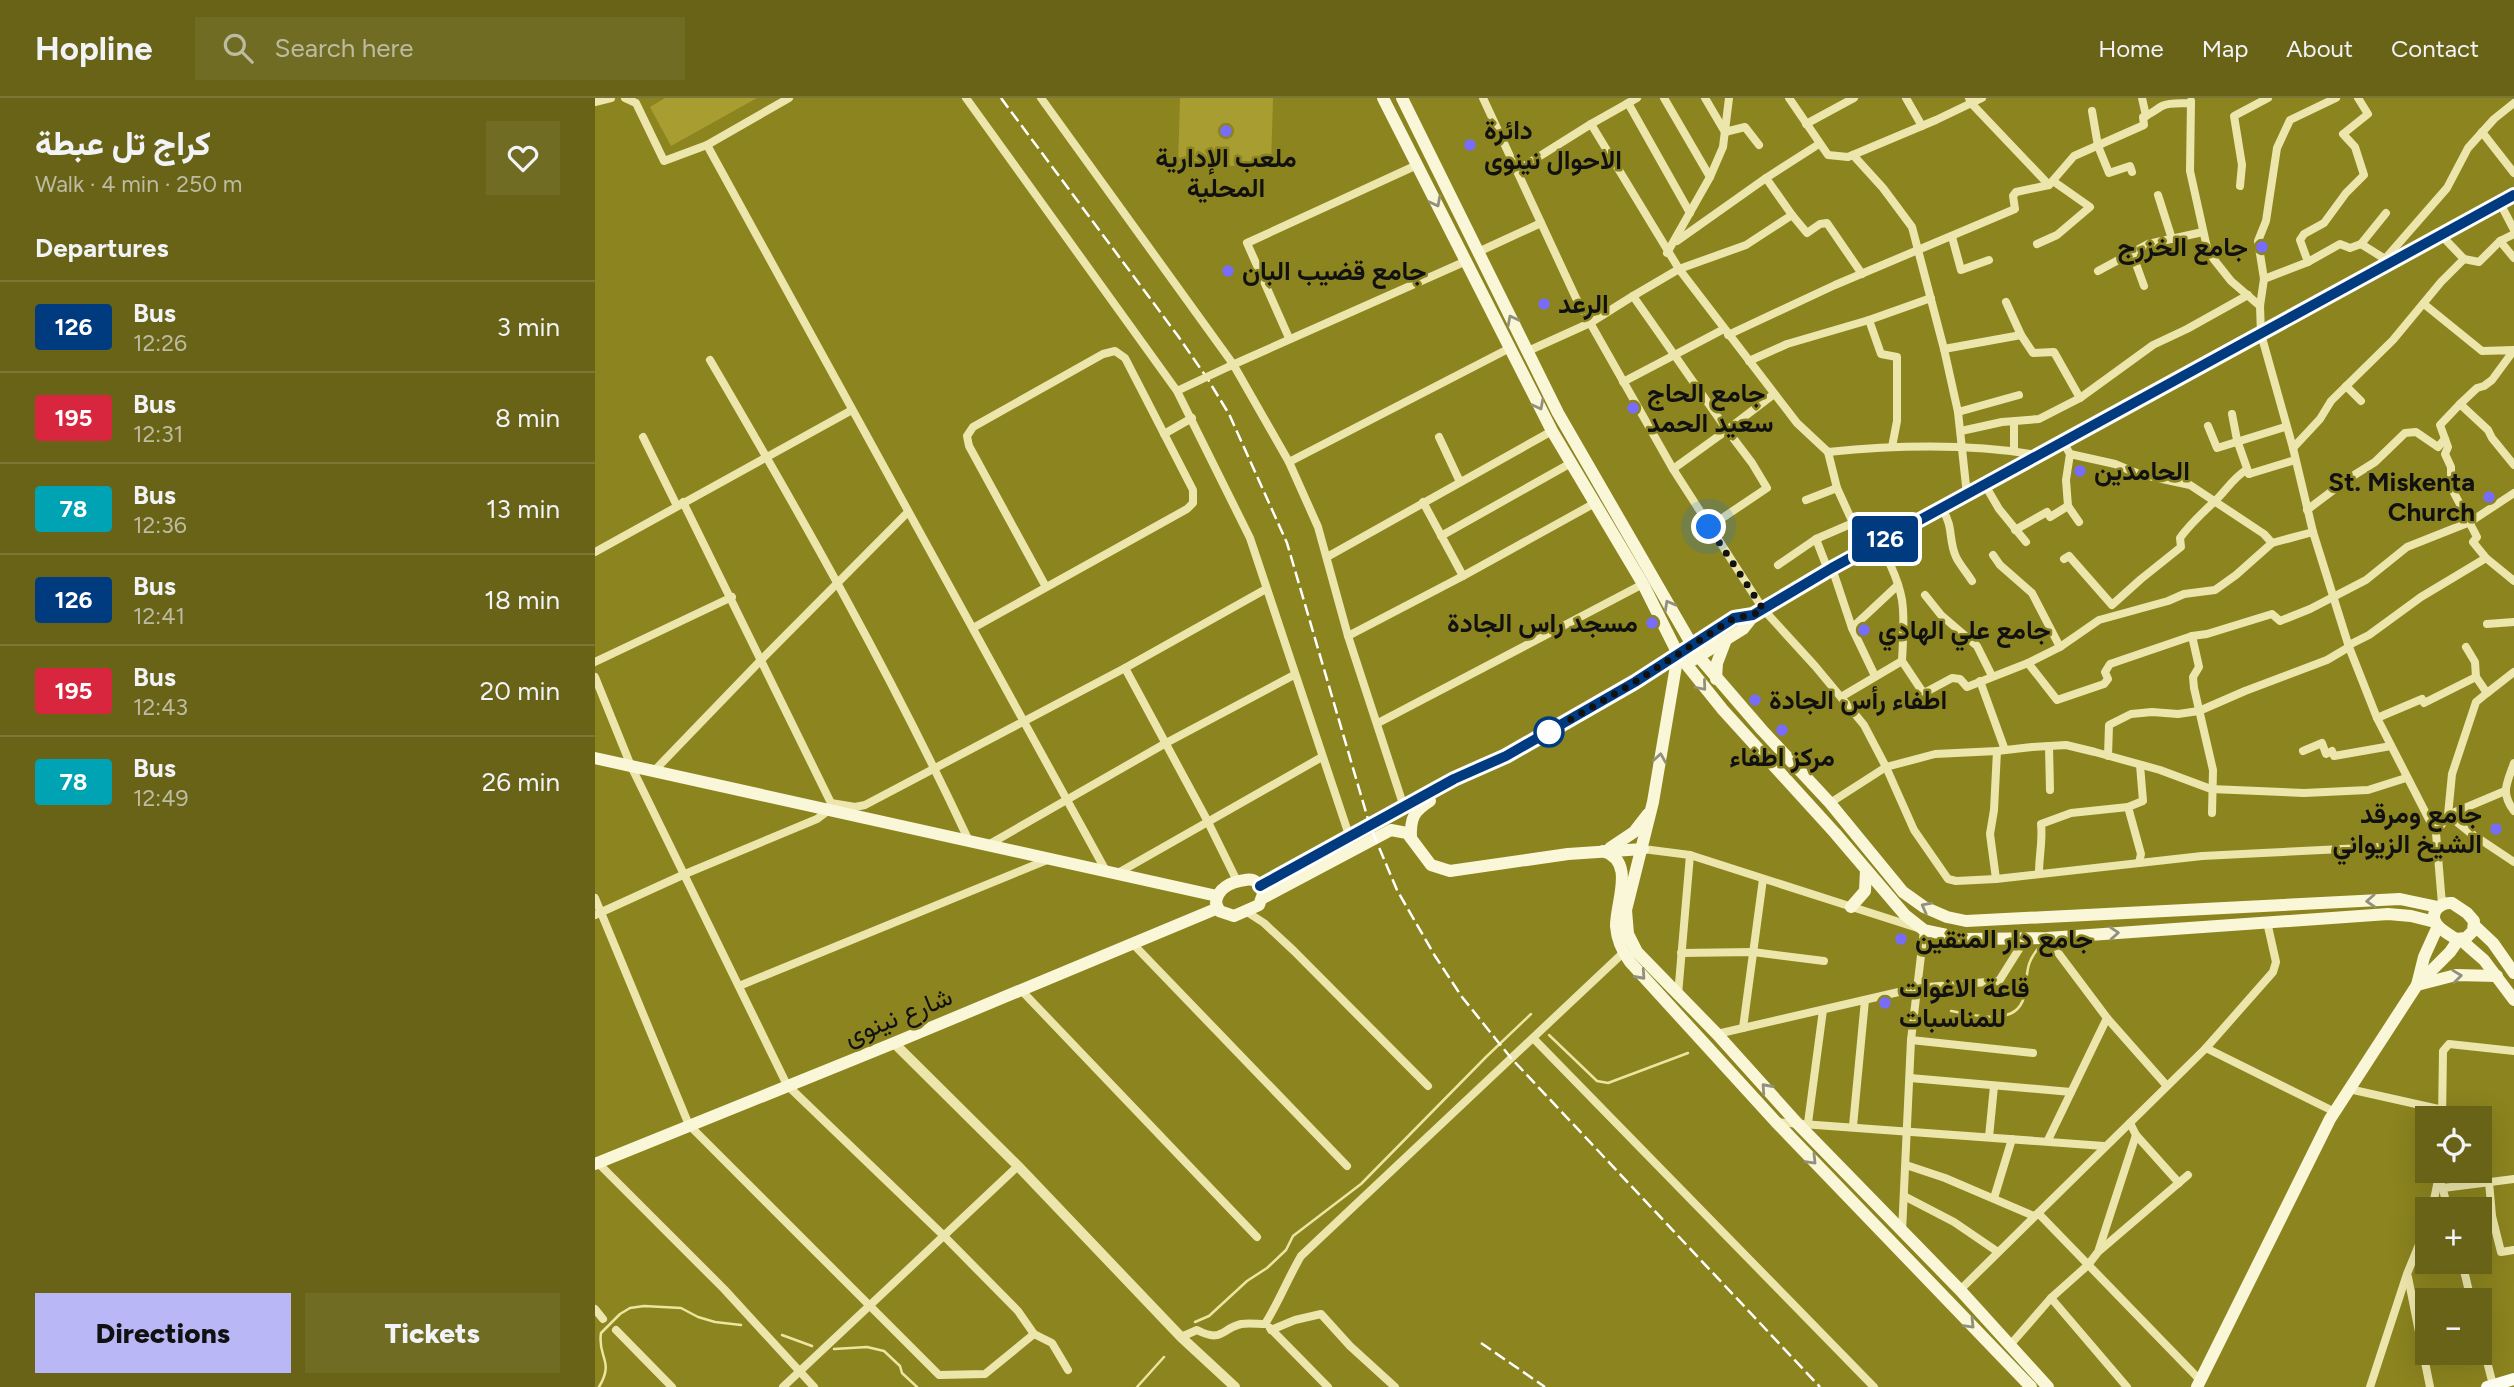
<!DOCTYPE html>
<meta charset="utf-8">
<style>
body{margin:0;font-family:Figtree,Vazirmatn,sans-serif;background:#716c24;color:#f1f3f6;height:100vh;display:flex;flex-direction:column;font-size:26px;white-space:nowrap}
*{box-sizing:border-box;margin:0}
p{font-size:23px;color:#bdbca1}
.icon{flex:none;width:38px;height:38px;fill:none;stroke:currentColor;stroke-width:2;stroke-linecap:round;stroke-linejoin:round}
.map{position:relative;flex:1;overflow:hidden}
.details{display:flex;flex-direction:column;background:#696317;width:595px}
.details>*{flex:none}
.badge{padding:0 14px;border-radius:5px;font-size:24px;line-height:46px}
.buttons{position:absolute;left:1820px;top:1008px;display:grid;gap:14px}
.buttons a{display:grid;place-items:center;width:77px;height:77px;border-radius:0px;background:#696317;box-shadow:0 7px 28px #0002;font-size:35px}
.you{position:absolute;width:35px;height:35px;margin:-18px;border:5px solid #fff;border-radius:50%;background:#1a73e8;box-shadow:0 0 0 10px #1a73e833}
.map>.badge{position:absolute;translate:-50% -50%;box-shadow:0 0 0 4px #fff}
h2{padding:0 35px;font-size:26px;line-height:63px}
.round{display:grid;place-items:center;flex:none;width:74px;height:74px;border-radius:0px;background:#716c24}
.head{display:flex;align-items:center;justify-content:space-between;height:119px;padding:0 35px}
h1{font-size:33px;font-weight:800;line-height:52px}
.primary-button{display:flex;gap:14px;margin-top:auto;padding:14px 35px}
.primary-button a{flex:1;height:80px;border-radius:0px;background:#bab7f7;color:#111;font-size:28px;font-weight:800;line-height:80px;text-align:center}
.primary-button a+a{background:#716c24;color:#f1f3f6}
ul{padding:0;list-style:none}
li{display:flex;align-items:center;gap:21px;height:91px;padding:0 35px;border-top:2px solid #7c7736}
li div{flex:1}
li b{display:block;font-size:26px}
li em{font-style:normal}
li .badge{min-width:77px;font-weight:700;text-align:center}
header{display:flex;align-items:center;gap:42px;box-sizing:border-box;height:98px;padding:0 35px;background:#696317;border-bottom:2px solid #7c7736}
header strong{font-size:33px}
nav{display:flex;gap:38px;margin-inline-start:auto;font-size:24px}
.search{width:490px;height:63px;background:#716c24;display:flex;align-items:center;gap:18px;box-sizing:border-box;padding:0 24px;border-radius:0px;color:#bdbca1;font-size:26px}
main{display:flex;flex:1;min-height:0}
.map>svg:first-child{display:block}
.green{fill:#a79d30}
.lines{fill:none;stroke-linecap:round;stroke-linejoin:round}
.stream{stroke:#ede5a0;stroke-width:2.5}
.minor{stroke:#ece6ac;stroke-width:8}
.tertiary{stroke:#ece6ac;stroke-width:10}
.secondary{stroke:#f9f7d8;stroke-width:12}
.primary{stroke:#fefef2;stroke-width:12}
.rail{stroke:#fff;stroke-width:2.5;stroke-dasharray:12 5;stroke-linecap:butt}
.minor-bridge{stroke:#ece6ac;stroke-width:8}
.oneway{stroke:#91907e}
.line-casing{stroke:#fff;stroke-width:16}
.line{stroke:#003b80;stroke-width:10}
.walk{stroke:#111;stroke-width:7;stroke-dasharray:0 12.6}
.poi-dot{fill:#776df9;stroke:#8c841f;stroke-width:2.5}
.stop-dot{fill:#fff;stroke:#003b80;stroke-width:3.5}
.labels{text-anchor:middle;dominant-baseline:central;stroke-width:5;stroke-linejoin:round;paint-order:stroke}
.poi-label{font-size:26px;font-weight:bold;fill:#111;stroke:#8c841f;text-anchor:start}
.street-label{font-size:26px;fill:#111;stroke:#8c841f}
</style>
<header>
<strong>Hopline</strong>
<div class="search"><svg class="icon" aria-label="search" viewBox="0 0 24 24"><circle cx="10" cy="10" r="6"/><path d="M15 15l6 6"/></svg>Search here</div>
<nav><a>Home</a><a>Map</a><a>About</a><a>Contact</a></nav>
</header>
<main>
<section class="details">
<div class="head"><div><h1>كراج تل عبطة</h1><p>Walk · 4 min · 250 m</p></div><a class="round"><svg class="icon" aria-label="heart" viewBox="0 0 24 24"><path d="M12 20l-8-8c-3-5 5-10 8-4 3-6 11-1 8 4z"/></svg></a></div>
<h2>Departures</h2>
<ul>
<li><span class="badge" style="background:#003b80;color:#fff">126</span><div><b>Bus</b><p>12:26</p></div><em>3 min</em></li>
<li><span class="badge" style="background:#d7263d;color:#fff">195</span><div><b>Bus</b><p>12:31</p></div><em>8 min</em></li>
<li><span class="badge" style="background:#00a3b4;color:#fff">78</span><div><b>Bus</b><p>12:36</p></div><em>13 min</em></li>
<li><span class="badge" style="background:#003b80;color:#fff">126</span><div><b>Bus</b><p>12:41</p></div><em>18 min</em></li>
<li><span class="badge" style="background:#d7263d;color:#fff">195</span><div><b>Bus</b><p>12:43</p></div><em>20 min</em></li>
<li><span class="badge" style="background:#00a3b4;color:#fff">78</span><div><b>Bus</b><p>12:49</p></div><em>26 min</em></li>
</ul>
<div class="primary-button"><a>Directions</a><a>Tickets</a></div>
</section>
<div class="map">
<svg width="1919" height="1289" viewBox="0 0 1919 1289">
<rect width="100%" height="100%" fill="#8c841f"/>
<g class="green">
<polygon points="70,0 162,0 76,48 55,9"/>
<polygon points="585,0 678,0 676,69 583,66"/>
</g>
<g class="lines">
<g class="stream">
<path d="M 1356,913 C 1381,917 1425,931 1430,894 C 1433,873 1430,866 1445,848"/>
<polyline points="954,937 1002,983 1013,985 1093,955"/>
<polyline points="600,1224 614,1218 652,1183 672,1170 691,1152 698,1138 766,1086 891,959 936,916"/>
<polyline points="187,1237 217,1248"/>
<polyline points="239,1251 272,1249 289,1253 305,1268 307,1275 322,1289"/>
<path d="M 4,1289 C 20,1262 2,1260 6,1235 L 25,1216 L 35,1210 L 49,1208 L 86,1210 L 103,1219 L 120,1224 L 146,1227"/>
<polyline points="542,1289 569,1259"/>
</g>
<g class="minor">
<polyline points="30,0 41,5 69,63 112,47 194,0"/>
<polyline points="371,0 582,293 655,440 755,740"/>
<polyline points="446,0 638,266 694,364 723,429 753,538 809,709"/>
<polyline points="888,0 981,200 1078,371 1168,511 1220,568 1269,627 1291,669 1319,732 1353,781 1361,783 1401,781 1607,758 1788,749"/>
<polyline points="1069,0 1115,79"/>
<polyline points="1110,0 1130,34 1150,29 1164,47"/>
<polyline points="1194,0 1233,57 1253,59 1341,22 1387,0"/>
<polyline points="1311,0 1327,28"/>
<polyline points="1374,0 1376,5 1454,87"/>
<polyline points="1547,0 1551,18"/>
<polyline points="1741,0 1695,22 1682,50 1671,123 1663,143 1669,181 1665,208 1666,236 1698,350 1718,434 1754,549 1782,620 1841,735 1853,717 1857,676 1881,604 1892,595"/>
<polyline points="1596,3 1595,73 1613,154 1636,183 1665,208"/>
<polyline points="0,4 16,0"/>
<polyline points="1033,5 1095,115"/>
<polyline points="1497,13 1503,48 1514,75 1535,68 1537,74"/>
<path d="M 996,26 L 1084,171 L 1202,325 L 1233,354 C 1303,347 1373,345 1442,357"/>
<polyline points="1211,26 1259,0"/>
<polyline points="1887,34 1919,75"/>
<polyline points="112,47 511,773"/>
<polyline points="1258,57 1288,90 1317,129 1349,251 1363,314 1372,397"/>
<polyline points="921,73 996,26 1042,0"/>
<polyline points="1645,88 1647,67 1639,18 1673,0"/>
<polyline points="1563,97 1577,141"/>
<polyline points="1905,105 1919,132"/>
<polyline points="1197,117 1212,135 1225,126 1232,125 1267,176"/>
<polyline points="1919,136 1905,143 1919,160"/>
<polyline points="1357,139 1366,172 1394,162"/>
<polyline points="1082,143 1171,80"/>
<polyline points="1442,146 1462,137 1495,109 1458,83"/>
<polyline points="1766,146 1790,161 1790,165"/>
<polyline points="883,154 946,125"/>
<polyline points="1072,155 1115,79 1128,49 1134,0"/>
<polyline points="1537,155 1549,188"/>
<polyline points="1790,161 1852,90 1873,50 1899,21 1919,5"/>
<polyline points="1869,161 1884,164 1905,143"/>
<polyline points="1713,164 1745,146 1755,150 1766,146 1791,115"/>
<polyline points="1503,173 1553,146 1608,134"/>
<polyline points="1669,181 1713,164 1705,142 1709,136 1729,125 1751,95 1769,77 1760,49 1748,36 1773,16 1763,0"/>
<polyline points="1038,198 1084,171 1151,147 1197,117 1171,80 1224,46"/>
<polyline points="1829,206 1887,253 1919,252 1897,282 1889,288 1882,290 1865,306"/>
<path d="M 1133,237 L 1240,187 L 1420,111 L 1418,98 L 1421,94 L 1454,87 L 1479,58 L 1549,27 L 1548,19 C 1556,16 1560,12 1567,8 C 1576,4 1587,6 1596,5"/>
<polyline points="1426,237 1438,255 1459,254 1485,300"/>
<polyline points="694,240 652,145 822,67"/>
<polyline points="1349,251 1426,237 1411,204"/>
<polyline points="933,253 995,225 1038,198 1132,332 1078,371"/>
<path d="M 115,262 C 207,419 297,578 374,743"/>
<polyline points="1154,263 1192,246 1274,222"/>
<polyline points="635,268 869,164"/>
<polyline points="1028,284 1129,231"/>
<polyline points="1751,288 1766,303"/>
<polyline points="1363,314 1424,297"/>
<polyline points="1637,316 1642,342 1654,376"/>
<polyline points="1613,328 1622,350 1690,329"/>
<polyline points="1366,333 1407,324 1444,321 1485,300 1558,247 1592,231 1653,197"/>
<polyline points="569,336 597,320"/>
<polyline points="48,339 82,408"/>
<polyline points="844,339 865,384"/>
<polyline points="1468,344 1475,356 1520,366 1544,376 1595,387 1669,436 1677,445"/>
<polyline points="1297,349 1302,323 1302,259 1286,256 1274,222 1336,200"/>
<polyline points="1698,350 1725,321 1736,303 1798,242 1846,184 1869,161 1845,136"/>
<polyline points="1419,353 1419,324"/>
<path d="M 1233,354 L 1242,390 L 1258,425 L 1271,421 C 1284,446 1302,473 1307,502 C 1310,522 1308,542 1307,563 L 1246,599"/>
<polyline points="1475,356 1471,382 1473,408 1484,424"/>
<polyline points="694,364 915,250"/>
<polyline points="1390,387 1404,411 1431,444"/>
<polyline points="1211,402 1242,390"/>
<polyline points="828,404 868,478"/>
<path d="M 1347,411 C 1359,429 1353,441 1361,459 C 1365,467 1372,475 1377,483"/>
<polyline points="1712,412 1753,381 1780,364 1810,335 1821,334 1843,349 1850,341"/>
<polyline points="1114,429 1172,390 1157,365 1132,332 1179,296"/>
<polyline points="1420,432 1452,414 1455,419 1473,408"/>
<polyline points="846,438 976,365"/>
<polyline points="0,454 257,312"/>
<polyline points="1398,457 1405,467 1437,495 1465,549"/>
<polyline points="732,459 957,333"/>
<polyline points="1891,460 1878,444 1882,439 1856,389 1856,369 1850,356 1853,349 1845,327 1865,306 1893,332 1897,340 1919,367"/>
<path d="M 1469,461 L 1474,458 L 1517,507 L 1546,481 L 1586,449 L 1585,440 C 1595,426 1607,415 1619,404 C 1631,393 1637,381 1651,372 L 1654,376 L 1700,362"/>
<polyline points="1183,467 1221,441"/>
<polyline points="1237,470 1257,530 1303,487"/>
<polyline points="1233,472 1221,441 1258,425"/>
<polyline points="1330,497 1346,517 1382,548 1397,578"/>
<polyline points="1892,526 1919,524"/>
<polyline points="378,530 592,411 598,405 598,392 530,260 520,253 508,256 378,329 372,338 374,348 451,489"/>
<polyline points="1257,530 1280,578"/>
<polyline points="753,538 868,478 1000,405"/>
<polyline points="1597,538 1612,536 1677,516 1685,523 1715,511 1771,482 1812,449 1875,424 1919,395"/>
<polyline points="1754,547 1774,537 1826,499 1891,460 1919,483"/>
<polyline points="1871,549 1880,564 1881,579 1892,595 1919,574"/>
<polyline points="1307,563 1327,593 1331,594 1357,580 1365,581 1372,589 1433,565 1462,602 1509,586 1513,581 1510,574 1515,566 1597,538 1604,569 1598,579 1599,590 1618,672 1617,715"/>
<polyline points="0,564 137,499"/>
<polyline points="1433,565 1465,549 1504,522 1573,503 1589,496 1620,492 1641,477 1677,445 1718,434"/>
<polyline points="530,570 612,722 642,783"/>
<polyline points="0,579 36,668 192,987 348,1137 423,1213 439,1236 457,1245 473,1272"/>
<polyline points="1385,583 1410,652"/>
<polyline points="1782,620 1827,601 1829,605 1881,579"/>
<polyline points="783,625 1048,486"/>
<polyline points="1454,648 1455,692"/>
<polyline points="1708,653 1727,645 1731,656 1737,653 1739,658 1796,648"/>
<polyline points="1513,658 1514,627 1536,616 1557,614 1583,616 1604,613 1650,593 1732,562 1754,549"/>
<path d="M 1919,665 C 1912,686 1905,694 1919,713"/>
<polyline points="59,673 167,561 313,414"/>
<polyline points="1910,693 1853,717 1874,734 1919,764"/>
<polyline points="236,705 260,709 270,707 530,570 671,491"/>
<polyline points="1235,705 1291,669 1340,656 1402,653 1437,649 1471,647 1500,654 1565,672 1616,691 1709,695 1773,692 1811,680"/>
<polyline points="1841,735 1847,806"/>
<polyline points="393,747 571,645 699,577"/>
<polyline points="1048,751 1095,757 1329,832 1316,942 1307,1134"/>
<polyline points="1544,765 1546,756 1533,709 1548,703 1545,667"/>
<polyline points="523,775 727,659"/>
<path d="M 1444,775 C 1444,758 1448,742 1446,726 L 1476,715 L 1533,709"/>
<polyline points="1401,781 1395,736 1399,712 1402,653"/>
<polyline points="0,800 94,1027 344,1277 390,1276 439,1236"/>
<polyline points="652,814 669,825 699,853 833,988"/>
<polyline points="0,817 90,776 222,721 234,712 236,705 88,404"/>
<polyline points="1452,840 1512,920 1572,988"/>
<polyline points="538,846 752,1068"/>
<polyline points="1086,855 1158,854 1229,863"/>
<polyline points="144,888 452,762"/>
<polyline points="425,891 662,1139"/>
<polyline points="1083,897 1095,757"/>
<polyline points="1148,930 1168,781"/>
<polyline points="1122,936 1321,890 1404,883 1431,840"/>
<polyline points="938,940 1279,1289"/>
<polyline points="1316,942 1438,955"/>
<polyline points="1611,950 1678,874 1681,864 1672,824"/>
<polyline points="1315,980 1476,994"/>
<polyline points="1754,991 1848,1012"/>
<polyline points="1847,1020 1848,953 1854,946 1919,953"/>
<polyline points="1181,1024 1509,1048"/>
<polyline points="1213,1025 1228,912"/>
<polyline points="1535,1025 1541,1037 1584,1085"/>
<polyline points="1258,1028 1270,902"/>
<polyline points="1394,1039 1399,988"/>
<polyline points="1453,1042 1512,920"/>
<polyline points="3,1065 129,1191 219,1289"/>
<polyline points="1311,1067 1350,1080 1439,1118"/>
<polyline points="1894,1084 1897,1118 1906,1154 1919,1152"/>
<polyline points="1847,1088 1853,1111"/>
<polyline points="1848,1090 1919,1081"/>
<polyline points="1309,1098 1359,1124 1403,1154"/>
<polyline points="1399,1100 1417,1041"/>
<polyline points="1837,1111 1845,1073"/>
<polyline points="1443,1115 1605,1282"/>
<polyline points="1504,1151 1541,1037"/>
<polyline points="1867,1164 1876,1202"/>
<polyline points="1813,1179 1835,1289"/>
<polyline points="1365,1192 1611,950 1740,1014"/>
<polyline points="1456,1200 1532,1289"/>
<polyline points="0,1211 8,1221"/>
<polyline points="675,1230 733,1289"/>
<polyline points="21,1232 77,1289"/>
<polyline points="676,1232 700,1222 726,1216 755,1248 800,1289"/>
<polyline points="1885,1236 1898,1287"/>
<path d="M 586,1239 L 602,1232 C 627,1245 626,1231 646,1226 C 653,1225 663,1226 670,1226 C 684,1204 693,1180 706,1158 L 1028,855"/>
<polyline points="1416,1246 1456,1200 1493,1167 1503,1154 1593,1077"/>
<polyline points="188,1289 423,1068"/>
<polyline points="1775,1289 1812,1176 1832,1127"/>
</g>
<polyline class="tertiary" points="299,945 423,1068 586,1239 640,1289"/>
<g class="secondary">
<polyline points="788,0 957,333 1048,486 1083,556 1128,612 1240,735 1310,817 1329,832 1372,841 1452,840 1793,816 1816,818 1840,824"/>
<polyline points="807,0 963,315 1104,559 1167,632 1235,705 1308,794 1329,809 1352,819 1371,823 1805,801 1843,809"/>
<polyline points="1083,556 1058,704 1031,812 1033,836 1042,854 1122,936 1202,1025 1365,1192 1453,1289"/>
<polyline points="1098,562 1148,531 1159,517"/>
<polyline points="1121,581 1122,565 1130,544"/>
<polyline points="0,660 622,798"/>
<path d="M 816,740 C 815,720 819,713 835,703"/>
<polyline points="1015,750 1039,734 1053,716"/>
<path d="M 1008,753 C 1041,763 1021,803 1021,828 C 1022,842 1027,853 1035,864 L 1181,1024 L 1436,1289"/>
<path d="M 650,782 C 660,780 666,786 668,796 L 664,807 L 639,818 L 624,813 L 621,805 C 622,790 636,784 650,782 Z"/>
<polyline points="665,788 856,682 911,658 1040,584 1139,520 1159,517 1233,472 1919,97"/>
<polyline points="668,800 796,732 812,735 836,767 855,773 973,756 1048,751"/>
<path d="M 1857,805 L 1872,815 L 1879,823 L 1878,833 L 1871,840 L 1861,841 C 1855,837 1846,832 1842,827 C 1833,814 1846,804 1857,805 Z"/>
<polyline points="1256,809 1270,793 1271,772"/>
<polyline points="1880,828 1898,845 1919,875"/>
<polyline points="1866,842 1889,862 1919,902"/>
<polyline points="1826,886 1861,877 1902,878"/>
<polyline points="1822,887 1829,859 1843,828"/>
<polyline points="0,1066 299,945 623,810"/>
<polyline points="1602,1289 1735,1021 1822,887 1855,854 1864,841"/>
</g>
<polyline class="primary" points="1892,1289 1919,1281"/>
<g class="rail">
<polyline points="406,0 583,238 612,280 634,316 692,445 775,728 802,792 840,858 867,899 916,960 1225,1289"/>
<polyline points="886,1245 950,1289"/>
</g>
<polyline class="minor-bridge" points="584,292 635,268"/>
</g>
<defs><path id="oneway-chevron" d="M-2-3.5L2.5 0L-2 3.5" fill="none" stroke-width="1.6" stroke-linecap="round" stroke-linejoin="round" transform="scale(1.75)"/></defs>
<g class="oneway">
<use href="#oneway-chevron" transform="translate(841 104) rotate(63)"/>
<use href="#oneway-chevron" transform="translate(917 222) rotate(-117)"/>
<use href="#oneway-chevron" transform="translate(944 307) rotate(63)"/>
<use href="#oneway-chevron" transform="translate(1074 507) rotate(-119)"/>
<use href="#oneway-chevron" transform="translate(1107 588) rotate(50)"/>
<use href="#oneway-chevron" transform="translate(1065 660) rotate(-81)"/>
<use href="#oneway-chevron" transform="translate(1776 803) rotate(177)"/>
<use href="#oneway-chevron" transform="translate(1331 809) rotate(-152)"/>
<use href="#oneway-chevron" transform="translate(1519 835) rotate(-4)"/>
<use href="#oneway-chevron" transform="translate(1046 877) rotate(48)"/>
<use href="#oneway-chevron" transform="translate(1862 878) rotate(-7)"/>
<use href="#oneway-chevron" transform="translate(1171 990) rotate(-132)"/>
<use href="#oneway-chevron" transform="translate(1217 1062) rotate(46)"/>
<use href="#oneway-chevron" transform="translate(1375 1226) rotate(46)"/>
</g>
<g class="lines">
<g class="line-casing">
<polyline id="line" points="665,788 859,681 911,658 1040,584 1139,520 1158,517 1237,470 1919,97"/>
</g>
<use href="#line" class="line"/>
<polyline class="walk" points="954,634 1040,584 1139,520 1158,517 1168,511 1114,429"/>
</g>
<g class="poi-dot">
<circle cx="631" cy="33" r="7"/>
<circle cx="875" cy="47" r="7"/>
<circle cx="1667" cy="149" r="7"/>
<circle cx="633" cy="173" r="7"/>
<circle cx="949" cy="206" r="7"/>
<circle cx="1038" cy="310" r="7"/>
<circle cx="1485" cy="373" r="7"/>
<circle cx="1894" cy="399" r="7"/>
<circle cx="1057" cy="525" r="7"/>
<circle cx="1269" cy="532" r="7"/>
<circle cx="1160" cy="602" r="7"/>
<circle cx="1187" cy="632" r="7"/>
<circle cx="1901" cy="731" r="7"/>
<circle cx="1306" cy="841" r="7"/>
<circle cx="1290" cy="905" r="7"/>
</g>
<circle class="stop-dot" cx="954" cy="634" r="14"/>
<g class="labels">
<g class="poi-label">
<text x="889" y="32">دائرة<tspan x="889" dy="30">الاحوال نينوى</tspan></text>
<text x="631" y="60" text-anchor="middle">ملعب الإدارية<tspan x="631" dy="30">المحلية</tspan></text>
<text x="1653" y="149" text-anchor="end">جامع الخزرج</text>
<text x="647" y="173">جامع قضيب البان</text>
<text x="963" y="206">الرعد</text>
<text x="1052" y="295">جامع الحاج<tspan x="1052" dy="30">سعيد الحمد</tspan></text>
<text x="1499" y="373">الحامدين</text>
<text x="1880" y="384" text-anchor="end">St. Miskenta<tspan x="1880" dy="30">Church</tspan></text>
<text x="1043" y="525" text-anchor="end">مسجد راس الجادة</text>
<text x="1283" y="532">جامع علي الهادي</text>
<text x="1174" y="602">اطفاء رأس الجادة</text>
<text x="1187" y="659" text-anchor="middle">مركز اطفاء</text>
<text x="1887" y="716" text-anchor="end">جامع ومرقد<tspan x="1887" dy="30">الشيخ الزيواني</tspan></text>
<text x="1320" y="841">جامع دار المتقين</text>
<text x="1304" y="890">قاعة الاغوات<tspan x="1304" dy="30">للمناسبات</tspan></text>
</g>
<g class="street-label">
<text transform="translate(303 918) rotate(-22)">شارع نينوى</text>
</g>
</g>
</svg>
<div class="buttons">
<a><svg class="icon" aria-label="locate" viewBox="0 0 24 24"><circle cx="12" cy="12" r="6"/><path d="M12 2v4M12 18v4M2 12h4M18 12h4"/></svg></a>
<a>+</a>
<a>−</a>
</div>
<div class="you" style="left:1114px;top:429px"></div>
<b class="badge" style="left:1290px;top:441px;background:#003b80;color:#fff">126</b>
</div>
</main>
